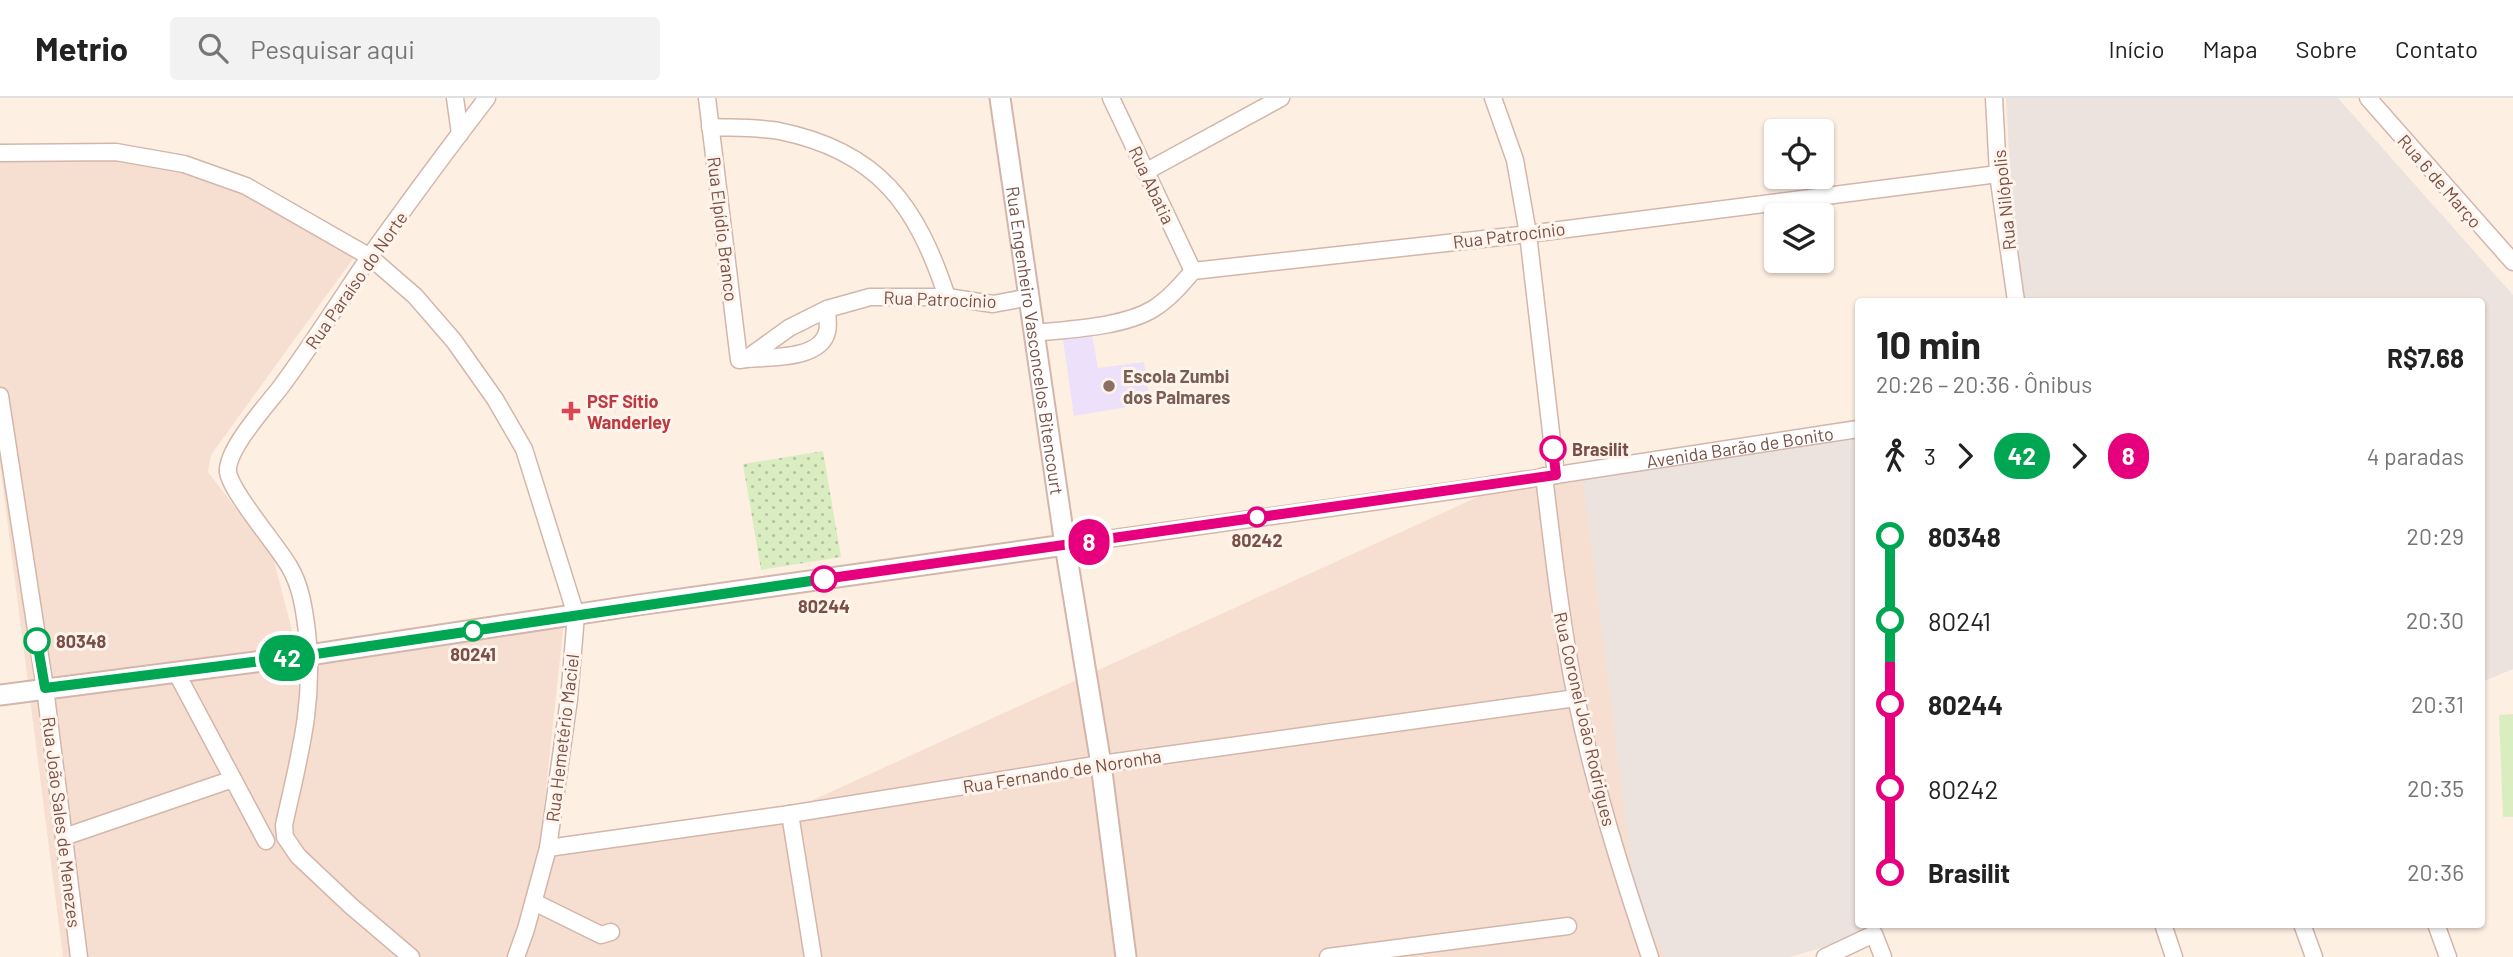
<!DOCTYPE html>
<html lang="pt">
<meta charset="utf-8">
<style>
body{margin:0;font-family:Barlow,sans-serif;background:#f2f2f2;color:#222;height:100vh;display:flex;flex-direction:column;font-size:26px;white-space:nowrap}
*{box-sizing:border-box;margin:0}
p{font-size:23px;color:#767676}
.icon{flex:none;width:38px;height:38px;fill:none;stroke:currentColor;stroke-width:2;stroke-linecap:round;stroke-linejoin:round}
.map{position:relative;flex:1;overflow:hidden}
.details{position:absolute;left:1855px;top:200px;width:630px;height:630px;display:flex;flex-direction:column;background:#fff;border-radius:7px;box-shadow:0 2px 5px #0004}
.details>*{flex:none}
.badge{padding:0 14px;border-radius:23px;font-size:24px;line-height:46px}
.tools{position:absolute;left:1764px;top:21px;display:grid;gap:14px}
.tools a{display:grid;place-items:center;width:70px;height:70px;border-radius:7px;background:#fff;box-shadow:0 2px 5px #0004;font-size:35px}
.map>.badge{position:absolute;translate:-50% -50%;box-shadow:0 0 0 4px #fff}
.legs{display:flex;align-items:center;gap:10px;height:77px;padding:0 21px;font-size:23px}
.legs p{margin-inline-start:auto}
.summary{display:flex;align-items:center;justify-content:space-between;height:119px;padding:0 21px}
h1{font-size:38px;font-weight:700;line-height:52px}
ul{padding:0 21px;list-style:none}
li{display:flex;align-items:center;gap:24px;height:84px;font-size:26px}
li i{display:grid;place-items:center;width:10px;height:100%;margin:0 9px;background:currentColor}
li i::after{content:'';width:18px;height:18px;margin:-9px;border:5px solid;border-radius:50%;background:#fff}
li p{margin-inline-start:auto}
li:first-child i{background:linear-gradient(#0000 50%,currentColor 0)}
li:last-child i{background:linear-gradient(currentColor 50%,#0000 0)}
header{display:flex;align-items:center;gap:42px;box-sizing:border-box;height:98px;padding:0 35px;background:#fff;border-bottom:2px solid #e0e0e0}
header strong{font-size:33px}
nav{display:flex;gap:38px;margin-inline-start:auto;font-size:24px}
.search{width:490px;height:63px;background:#f2f2f2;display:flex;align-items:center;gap:18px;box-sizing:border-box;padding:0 24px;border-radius:7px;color:#767676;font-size:26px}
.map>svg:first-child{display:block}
.residential{fill:#f6dfd1}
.industrial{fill:#ede3de}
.education{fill:#ece0fa}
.grass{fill:url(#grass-dots)}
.garden{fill:#daedc1}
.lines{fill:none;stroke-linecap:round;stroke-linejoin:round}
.minor-casing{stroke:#d3b6ab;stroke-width:19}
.tertiary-casing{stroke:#d3b6ab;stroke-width:23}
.minor{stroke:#fff;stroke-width:16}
.tertiary{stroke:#fff;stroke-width:19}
.line-1-casing{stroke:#fff;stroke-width:16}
.line-2-casing{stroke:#fff;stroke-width:16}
.line-1{stroke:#00a651;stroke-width:10}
.line-2{stroke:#e6007e;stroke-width:10}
.education-dot{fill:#8d6e63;stroke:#fff4eb;stroke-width:2.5}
.health-dot{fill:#e0444e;stroke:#fff4eb;stroke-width:2.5}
.stop-2-dot{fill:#fff;stroke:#e6007e;stroke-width:3.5}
.stop-1-dot{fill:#fff;stroke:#00a651;stroke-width:3.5}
.labels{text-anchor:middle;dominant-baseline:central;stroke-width:6;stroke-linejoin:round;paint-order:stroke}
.street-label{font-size:18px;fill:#795047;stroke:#fff4eb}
.education-label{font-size:18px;font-weight:bold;fill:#785e54;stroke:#fff4eb;text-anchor:start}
.health-label{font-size:18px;font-weight:bold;fill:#be3a42;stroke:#fff4eb;text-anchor:start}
.stop-label{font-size:18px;font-weight:bold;fill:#795047;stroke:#fff4eb}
</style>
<header>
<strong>Metrio</strong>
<div class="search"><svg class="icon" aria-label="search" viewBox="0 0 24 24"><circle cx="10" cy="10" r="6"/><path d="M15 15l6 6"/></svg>Pesquisar aqui</div>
<nav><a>Início</a><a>Mapa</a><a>Sobre</a><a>Contato</a></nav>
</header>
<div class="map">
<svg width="2513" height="859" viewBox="0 0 2513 859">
<defs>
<pattern id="grass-dots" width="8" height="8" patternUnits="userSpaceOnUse" patternTransform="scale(1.75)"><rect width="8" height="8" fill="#daedc1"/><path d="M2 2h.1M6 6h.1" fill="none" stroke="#b6c29f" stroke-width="1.8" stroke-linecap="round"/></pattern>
</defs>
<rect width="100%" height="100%" fill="#feefe3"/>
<polygon class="residential" points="100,52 231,83 355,158 211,357 208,374 273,459 296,548 565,515 540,745 780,717 1526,377 1858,321 1858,826 1790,859 63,859 0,366 0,58"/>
<g class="industrial">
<polygon points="2006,0 2338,0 2513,197 2513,571 2482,584 2482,203 2017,203"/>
<polygon points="1858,327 1858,826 1879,826 1838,845 1790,859 1666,859 1637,811 1581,368"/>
</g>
<polygon class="education" points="1091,231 1098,270 1144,264 1150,305 1074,318 1062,235"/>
<polygon class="grass" points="823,353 841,459 761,472 743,366"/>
<polygon class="garden" points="2513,616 2513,719 2503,719 2499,617"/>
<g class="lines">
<g class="minor-casing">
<g id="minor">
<polyline points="455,0 460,36"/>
<polyline points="707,0 739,262 746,261 789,230 827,211 870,199 947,199 993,206 1030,199"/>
<polyline points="1111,0 1193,173"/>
<polyline points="1493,0 1515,62 1528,136 1556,377"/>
<polyline points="1994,0 1998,76 2016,203"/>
<polyline points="2368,0 2513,164"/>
<path d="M 710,29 C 732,30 757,29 779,33 C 879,53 917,108 947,199"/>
<polyline points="0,55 116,54 184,66 246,88 370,159 415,198 454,243 495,301 524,351 576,517 569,601 548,750 526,831 516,859"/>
<polyline points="1145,74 1281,0"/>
<path d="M 1035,235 C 1071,231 1123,229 1153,211 C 1169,201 1181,187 1193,173 L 1528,136 L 1998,76"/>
<path d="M 746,261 C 768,259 820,262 827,234 C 829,227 827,218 827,211"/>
<polyline points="0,298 45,590 79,859"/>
<path d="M 1544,378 C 1553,452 1561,526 1576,599 C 1594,687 1621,773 1650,859"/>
<path id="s1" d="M 1065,447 L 1465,391 L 1858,331"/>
<polyline points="176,574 266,743"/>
<polyline points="790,716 813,859"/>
<polyline points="64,739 233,681"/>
<polyline points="548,750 790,716 1101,666 1576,600"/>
<polyline points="534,804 601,837 611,834"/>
<polyline points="2163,826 2174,859"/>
<polyline points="2302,826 2314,859"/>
<polyline points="2436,826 2448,859"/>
<path d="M 411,859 L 351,808 L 298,758 L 285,739 L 284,727 C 299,659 315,605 307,534 C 304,510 301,488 289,468 C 276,446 231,394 228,374 C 226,352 266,308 280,290 C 312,247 340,202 370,158 C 408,105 447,52 487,0"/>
<polyline points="1328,859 1568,828"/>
<polyline points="1825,859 1874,836 1883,859"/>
</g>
</g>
<g class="tertiary-casing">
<g id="tertiary">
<path id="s2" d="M 1000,0 L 1065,447 L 1101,666 L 1126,859"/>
<polyline points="0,597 309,557 638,507 1065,447"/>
</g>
</g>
<use href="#minor" class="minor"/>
<use href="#tertiary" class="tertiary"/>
</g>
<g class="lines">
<g class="line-1-casing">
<polyline id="line-1" points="37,543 45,590 309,557 824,481"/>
</g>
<g class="line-2-casing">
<polyline id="line-2" points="824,481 1556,377 1553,351"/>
</g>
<use href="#line-1" class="line-1"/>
<use href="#line-2" class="line-2"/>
</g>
<circle class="education-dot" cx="1109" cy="288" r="7"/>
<path class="health-dot" d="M567.5 302.5h7v7h7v7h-7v7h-7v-7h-7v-7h7z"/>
<g class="stop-2-dot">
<circle cx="1553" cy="351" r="12"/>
<circle cx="1257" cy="419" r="9"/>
<circle cx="824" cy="481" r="12"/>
</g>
<g class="stop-1-dot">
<circle cx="473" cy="533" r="9"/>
<circle cx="37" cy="543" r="12"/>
</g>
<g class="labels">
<g class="street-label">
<text transform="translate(2440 83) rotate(49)">Rua 6 de Março</text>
<text transform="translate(1152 87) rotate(65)">Rua Abatia</text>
<text transform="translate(2004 102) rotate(-96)">Rua Nilópolis</text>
<text transform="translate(723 131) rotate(83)">Rua Elpídio Branco</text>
<text transform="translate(1509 137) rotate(-7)">Rua Patrocínio</text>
<text transform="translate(356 182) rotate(-55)">Rua Paraíso do Norte</text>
<text transform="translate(940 201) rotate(2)">Rua Patrocínio</text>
<text stroke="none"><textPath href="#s2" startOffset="245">Rua Engenheiro Vasconcelos Bitencourt</textPath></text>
<text stroke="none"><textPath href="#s1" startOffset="682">Avenida Barão de Bonito</textPath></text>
<text transform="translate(1585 621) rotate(77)">Rua Coronel João Rodrigues</text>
<text transform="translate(562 640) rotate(-83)">Rua Hemetério Maciel</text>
<text transform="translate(1062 673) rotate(-9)">Rua Fernando de Noronha</text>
<text transform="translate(62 724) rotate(83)">Rua João Sales de Menezes</text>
</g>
<g class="education-label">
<text x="1123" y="278">Escola Zumbi<tspan x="1123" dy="21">dos Palmares</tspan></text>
</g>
<g class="health-label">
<text x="587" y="303">PSF Sítio<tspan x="587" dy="21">Wanderley</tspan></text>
</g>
<g class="stop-label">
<text x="1572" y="351" text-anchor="start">Brasilit</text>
<text x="1257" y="442">80242</text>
<text x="824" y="508">80244</text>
<text x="56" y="543" text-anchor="start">80348</text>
<text x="473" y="556">80241</text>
</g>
</g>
</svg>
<div class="tools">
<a><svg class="icon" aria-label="locate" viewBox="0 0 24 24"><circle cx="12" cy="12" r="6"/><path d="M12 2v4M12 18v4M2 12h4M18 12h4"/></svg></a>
<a><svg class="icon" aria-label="layers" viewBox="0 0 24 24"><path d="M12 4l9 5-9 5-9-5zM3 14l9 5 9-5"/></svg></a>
</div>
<b class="badge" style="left:287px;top:560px;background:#00a651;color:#fff">42</b>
<b class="badge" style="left:1089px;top:444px;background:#e6007e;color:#fff">8</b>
<section class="details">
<div class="summary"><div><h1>10 min</h1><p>20:26 – 20:36 · Ônibus</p></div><b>R$7.68</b></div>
<div class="legs"><svg class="icon" aria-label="walk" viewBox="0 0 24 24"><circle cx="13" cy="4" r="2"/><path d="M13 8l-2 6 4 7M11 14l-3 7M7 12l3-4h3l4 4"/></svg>3<svg class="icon" aria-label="forward" viewBox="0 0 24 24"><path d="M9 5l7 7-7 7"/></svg><b class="badge" style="background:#00a651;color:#fff">42</b><svg class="icon" aria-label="forward" viewBox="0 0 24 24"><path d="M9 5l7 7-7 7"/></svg><b class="badge" style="background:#e6007e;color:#fff">8</b><p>4 paradas</p></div>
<ul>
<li><i style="color:#00a651"></i><b>80348</b><p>20:29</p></li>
<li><i style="color:#00a651"></i><span>80241</span><p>20:30</p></li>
<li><i style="color:#e6007e"></i><b>80244</b><p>20:31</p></li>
<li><i style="color:#e6007e"></i><span>80242</span><p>20:35</p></li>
<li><i style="color:#e6007e"></i><b>Brasilit</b><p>20:36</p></li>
</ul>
</section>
</div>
